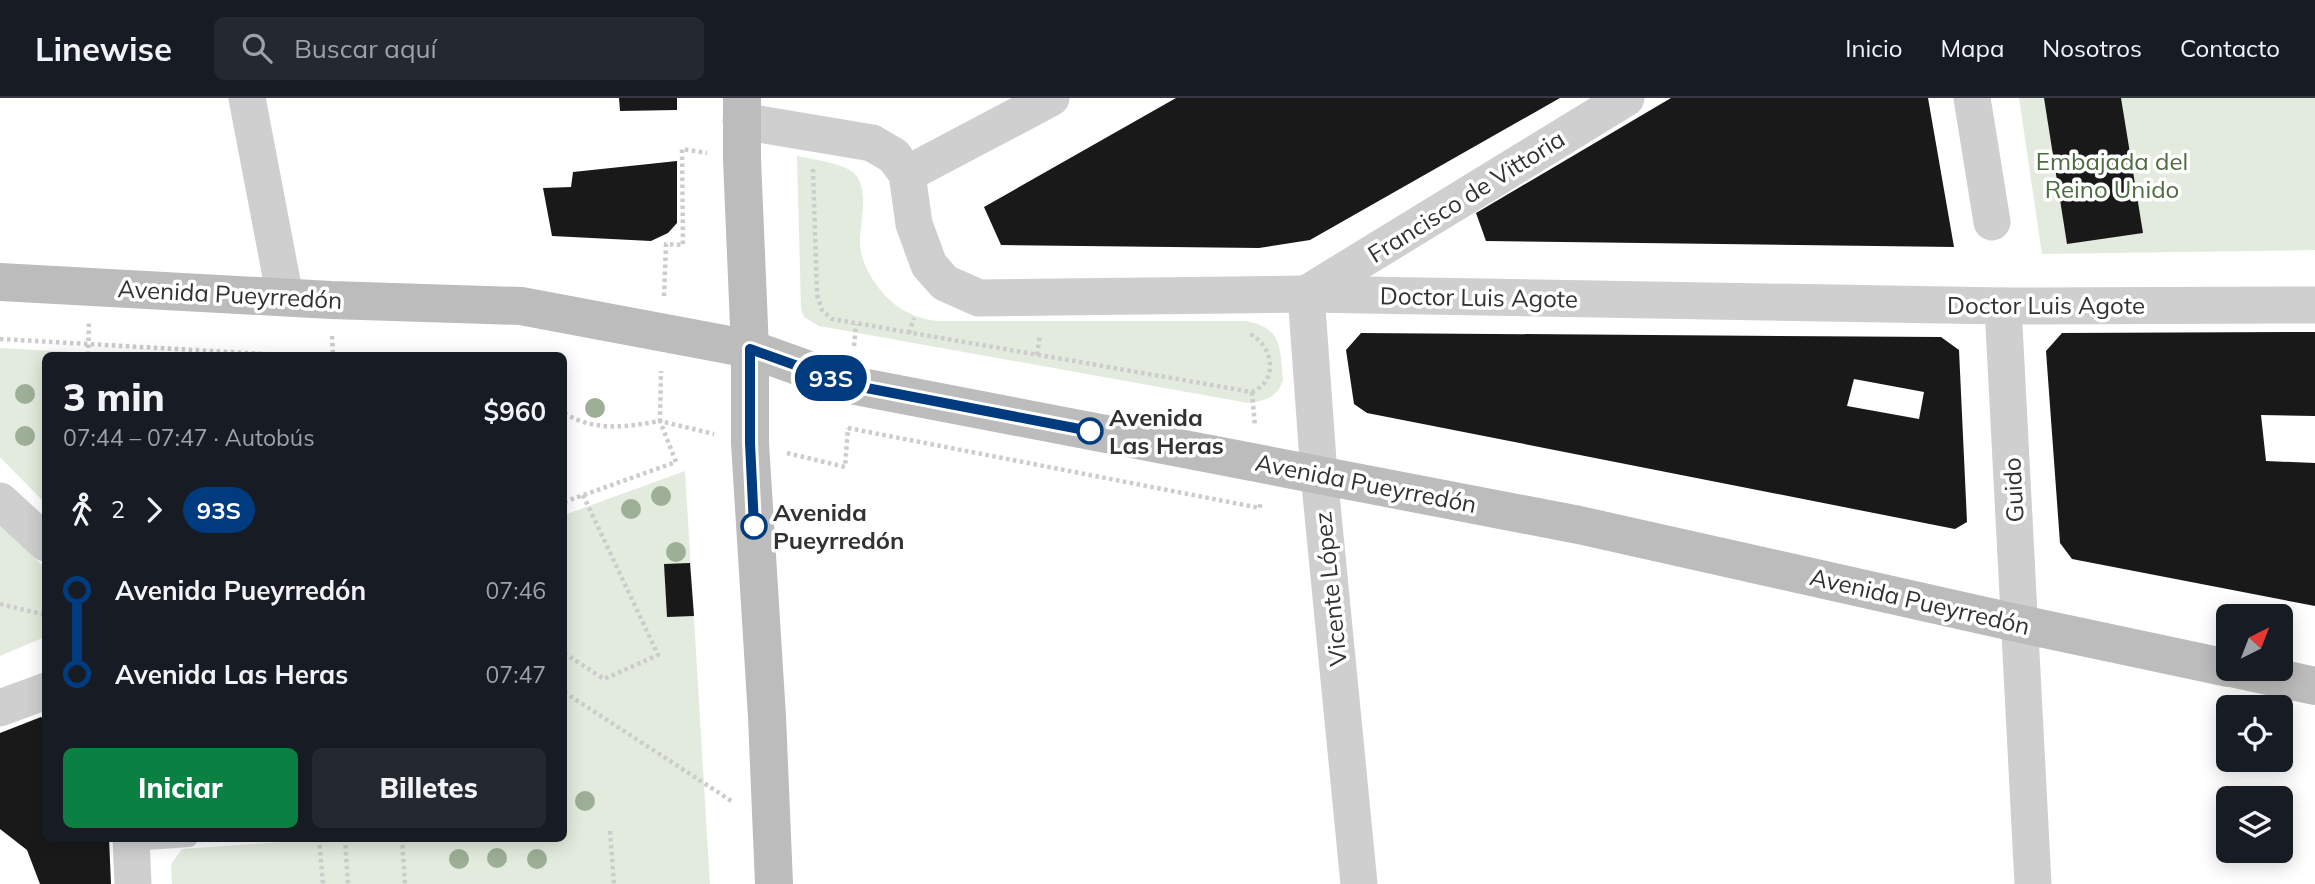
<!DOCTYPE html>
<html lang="es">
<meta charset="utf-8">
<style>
body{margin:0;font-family:Mulish,sans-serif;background:#242831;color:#f1f3f6;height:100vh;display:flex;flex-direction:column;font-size:26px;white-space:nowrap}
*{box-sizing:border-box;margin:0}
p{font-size:23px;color:#9ea1a6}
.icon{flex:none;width:38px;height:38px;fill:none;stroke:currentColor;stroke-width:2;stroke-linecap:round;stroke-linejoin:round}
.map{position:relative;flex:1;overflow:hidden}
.drawer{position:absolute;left:42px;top:254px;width:525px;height:490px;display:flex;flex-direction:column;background:#171b24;border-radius:10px;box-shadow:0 4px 18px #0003}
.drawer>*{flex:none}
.badge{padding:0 14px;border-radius:23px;font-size:24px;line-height:46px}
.needle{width:46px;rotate:42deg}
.fabs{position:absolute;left:2216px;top:506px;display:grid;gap:14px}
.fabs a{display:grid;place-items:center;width:77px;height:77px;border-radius:10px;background:#171b24;box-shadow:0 4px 18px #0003;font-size:35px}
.map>.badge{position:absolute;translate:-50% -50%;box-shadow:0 0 0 4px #fff}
.legs{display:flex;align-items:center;gap:10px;height:77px;padding:0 21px;font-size:23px}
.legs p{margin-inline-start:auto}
.overview{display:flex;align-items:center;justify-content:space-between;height:119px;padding:0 21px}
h1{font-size:38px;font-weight:800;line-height:52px}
.cta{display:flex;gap:14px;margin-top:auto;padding:14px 21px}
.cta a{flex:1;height:80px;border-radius:10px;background:#0b8043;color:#fff;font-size:28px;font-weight:800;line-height:80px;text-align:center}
.cta a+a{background:#242831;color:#f1f3f6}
ul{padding:0 21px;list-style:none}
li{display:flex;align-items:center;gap:24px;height:84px;font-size:26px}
li i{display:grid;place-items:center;width:10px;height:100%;margin:0 9px;background:currentColor}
li i::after{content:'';width:18px;height:18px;margin:-9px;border:5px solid;border-radius:50%;background:#171b24}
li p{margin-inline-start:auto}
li:first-child i{background:linear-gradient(#0000 50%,currentColor 0)}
li:last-child i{background:linear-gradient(currentColor 50%,#0000 0)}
header{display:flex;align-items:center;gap:42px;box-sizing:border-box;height:98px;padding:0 35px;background:#171b24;border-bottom:2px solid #363941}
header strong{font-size:33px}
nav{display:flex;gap:38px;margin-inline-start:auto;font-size:24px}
.search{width:490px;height:63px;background:#242831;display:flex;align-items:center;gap:18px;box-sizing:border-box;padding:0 24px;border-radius:10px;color:#9ea1a6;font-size:26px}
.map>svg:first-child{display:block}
.green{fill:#e3ebde}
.building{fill:#191919;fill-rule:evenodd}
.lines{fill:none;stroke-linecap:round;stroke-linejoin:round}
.path{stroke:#ccc;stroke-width:4.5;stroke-dasharray:3.5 3.5;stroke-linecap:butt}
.service{stroke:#cfcfcf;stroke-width:18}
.minor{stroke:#cfcfcf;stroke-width:37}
.secondary{stroke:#bcbcbc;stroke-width:38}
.tree{fill:#9daf96}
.line-1-casing{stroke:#fff;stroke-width:16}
.line-1{stroke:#003b80;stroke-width:10}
.stop-1-dot{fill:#fff;stroke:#003b80;stroke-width:3.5}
.labels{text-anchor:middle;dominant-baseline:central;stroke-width:7;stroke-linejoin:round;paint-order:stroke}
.park-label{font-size:24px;fill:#4d6d40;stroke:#fff}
.street-label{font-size:24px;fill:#323232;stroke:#fff}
.stop-label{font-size:24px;font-weight:bold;fill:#323232;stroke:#fff;text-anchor:start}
</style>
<header>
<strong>Linewise</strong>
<div class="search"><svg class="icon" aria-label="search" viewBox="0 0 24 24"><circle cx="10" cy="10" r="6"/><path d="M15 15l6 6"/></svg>Buscar aquí</div>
<nav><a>Inicio</a><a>Mapa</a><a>Nosotros</a><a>Contacto</a></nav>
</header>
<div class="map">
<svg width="2315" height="786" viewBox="0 0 2315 786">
<rect width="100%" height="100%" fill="#fff"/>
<g class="green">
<polygon points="2019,0 2315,0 2315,152 2042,156"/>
<path d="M 797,58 C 811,61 843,65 854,75 C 870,91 860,125 860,144 C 860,170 884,203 907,214 C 916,219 927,222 938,223 L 1245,223 C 1282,229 1280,249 1283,282 C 1279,298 1264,304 1248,305 L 819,228 L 804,219 L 801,211 Z"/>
<polygon points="0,250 130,257 46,257 45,405 0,359"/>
<polygon points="685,373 710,786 172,786 171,766 182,751 297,743 298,740 564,740 564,417"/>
<polygon points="0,428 28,452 46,472 45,539 0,558"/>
</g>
<g class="building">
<polygon points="619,0 677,0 677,12 620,13"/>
<polygon points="1176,0 1560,0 1310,142 1259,150 1001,147 984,109"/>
<polygon points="1671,0 1928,0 1954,149 1486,143 1476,115"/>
<polygon points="2044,0 2121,0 2143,135 2067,146"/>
<polygon points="677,63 677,125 668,135 651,143 552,138 543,90 571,89 573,74"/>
<polygon points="2315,234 2315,318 2261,317 2266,363 2315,365 2315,508 2072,461 2060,445 2046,253 2062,235"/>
<path d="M 1361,235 L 1941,239 L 1959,252 L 1967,424 L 1955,431 L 1367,315 L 1354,306 L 1346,252 ZM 1854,281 L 1924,294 L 1919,321 L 1847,308 Z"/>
<polygon points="690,465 694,518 667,519 664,466"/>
<polygon points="41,619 46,623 46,740 109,740 111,786 40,786 27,752 0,731 0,635"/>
</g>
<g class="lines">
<g class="path">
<path d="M 813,71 L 817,197 L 822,212 L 832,221 L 1252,294 C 1280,282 1273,246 1248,235"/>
<polyline points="664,198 666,146 683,147 682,51 707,55"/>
<polyline points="909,235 914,220"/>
<polyline points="332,238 333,257"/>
<polyline points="0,241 282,257"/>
<polyline points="854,248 856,226"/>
<polyline points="88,257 89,224"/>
<polyline points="1037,257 1040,236"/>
<polyline points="1252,294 1255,328"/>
<path d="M 564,315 C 596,334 625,329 660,323 L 661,273"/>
<polyline points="848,330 1260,410 1260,403"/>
<polyline points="787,355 845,369 848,330"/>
<polyline points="564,404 676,364 660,323 714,336"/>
<polyline points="0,506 46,517"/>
<polyline points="564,555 604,581 658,557 583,397"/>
<polyline points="564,594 733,704"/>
<polyline points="610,733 614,786"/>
<polyline points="319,740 323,786"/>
<polyline points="345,740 348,786"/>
<polyline points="402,740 405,786"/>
</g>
<polyline class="service" points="131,744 189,740"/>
<g class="minor">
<polyline points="247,0 285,199"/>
<polyline points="1972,0 1992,124"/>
<polyline points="741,23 872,45 894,58 907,76 914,126 929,167 945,185 979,200 1306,196 2003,208 2315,207"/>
<polyline points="907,76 1051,0"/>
<polyline points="1306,196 1319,376 1359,786"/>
<polyline points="1306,196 1626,0"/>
<polyline points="2003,208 2033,786"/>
<polyline points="0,403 46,445"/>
<polyline points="0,610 46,593"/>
<polyline points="131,740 133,786"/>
</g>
<g class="secondary">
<polyline points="742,0 742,61 750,251 750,345 767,619 774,786"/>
<polyline points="0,184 331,202 521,208 750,251 851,287 1579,427 2021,526 2228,570"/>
<polyline points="2231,570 2315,588"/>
</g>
</g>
<g class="tree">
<circle cx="25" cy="296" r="10"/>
<circle cx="595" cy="310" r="10"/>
<circle cx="25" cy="338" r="10"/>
<circle cx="661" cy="398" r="10"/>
<circle cx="631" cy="411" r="10"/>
<circle cx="676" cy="454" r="10"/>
<circle cx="585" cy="703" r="10"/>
<circle cx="497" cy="760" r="10"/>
<circle cx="459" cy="761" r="10"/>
<circle cx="537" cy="761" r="10"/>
</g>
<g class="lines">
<g class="line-1-casing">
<polyline id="line-1" points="754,428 750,345 750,251 851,287 1090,333"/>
</g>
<use href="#line-1" class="line-1"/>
</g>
<g class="stop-1-dot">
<circle cx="1090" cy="333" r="12"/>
<circle cx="754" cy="428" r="12"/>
</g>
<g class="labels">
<g class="park-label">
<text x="2112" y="63">Embajada del<tspan x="2112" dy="28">Reino Unido</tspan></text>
</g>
<g class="street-label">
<text transform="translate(1466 98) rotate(-32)">Francisco de Vittoria</text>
<text transform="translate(230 196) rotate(3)">Avenida Pueyrredón</text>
<text transform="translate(1479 199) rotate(1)">Doctor Luis Agote</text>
<text x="2046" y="207">Doctor Luis Agote</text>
<text transform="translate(1366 385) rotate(11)">Avenida Pueyrredón</text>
<text transform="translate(2013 392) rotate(-93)">Guido</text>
<text transform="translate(1330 491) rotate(-96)">Vicente López</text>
<text transform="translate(1920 503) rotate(13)">Avenida Pueyrredón</text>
</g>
<g class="stop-label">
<text x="1109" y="319">Avenida<tspan x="1109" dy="28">Las Heras</tspan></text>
<text x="773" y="414">Avenida<tspan x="773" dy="28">Pueyrredón</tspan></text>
</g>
</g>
</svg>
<div class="fabs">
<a><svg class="needle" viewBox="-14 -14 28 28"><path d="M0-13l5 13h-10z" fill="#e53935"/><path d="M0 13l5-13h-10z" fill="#9ea1a6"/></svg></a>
<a><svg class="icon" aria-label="locate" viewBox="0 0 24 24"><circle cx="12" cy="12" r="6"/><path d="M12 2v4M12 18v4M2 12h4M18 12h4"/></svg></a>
<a><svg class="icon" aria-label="layers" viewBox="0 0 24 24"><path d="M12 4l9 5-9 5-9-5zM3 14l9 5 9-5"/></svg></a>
</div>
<b class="badge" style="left:831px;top:280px;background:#003b80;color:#fff">93S</b>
<section class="drawer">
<div class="overview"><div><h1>3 min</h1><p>07:44 – 07:47 · Autobús</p></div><b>$960</b></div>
<div class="legs"><svg class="icon" aria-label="walk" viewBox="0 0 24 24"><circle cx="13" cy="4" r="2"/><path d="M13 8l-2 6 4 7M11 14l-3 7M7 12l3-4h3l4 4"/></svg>2<svg class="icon" aria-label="forward" viewBox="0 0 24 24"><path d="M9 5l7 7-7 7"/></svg><b class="badge" style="background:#003b80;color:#fff">93S</b></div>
<ul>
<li><i style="color:#003b80"></i><b>Avenida Pueyrredón</b><p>07:46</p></li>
<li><i style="color:#003b80"></i><b>Avenida Las Heras</b><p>07:47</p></li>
</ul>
<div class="cta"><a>Iniciar</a><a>Billetes</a></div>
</section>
</div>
